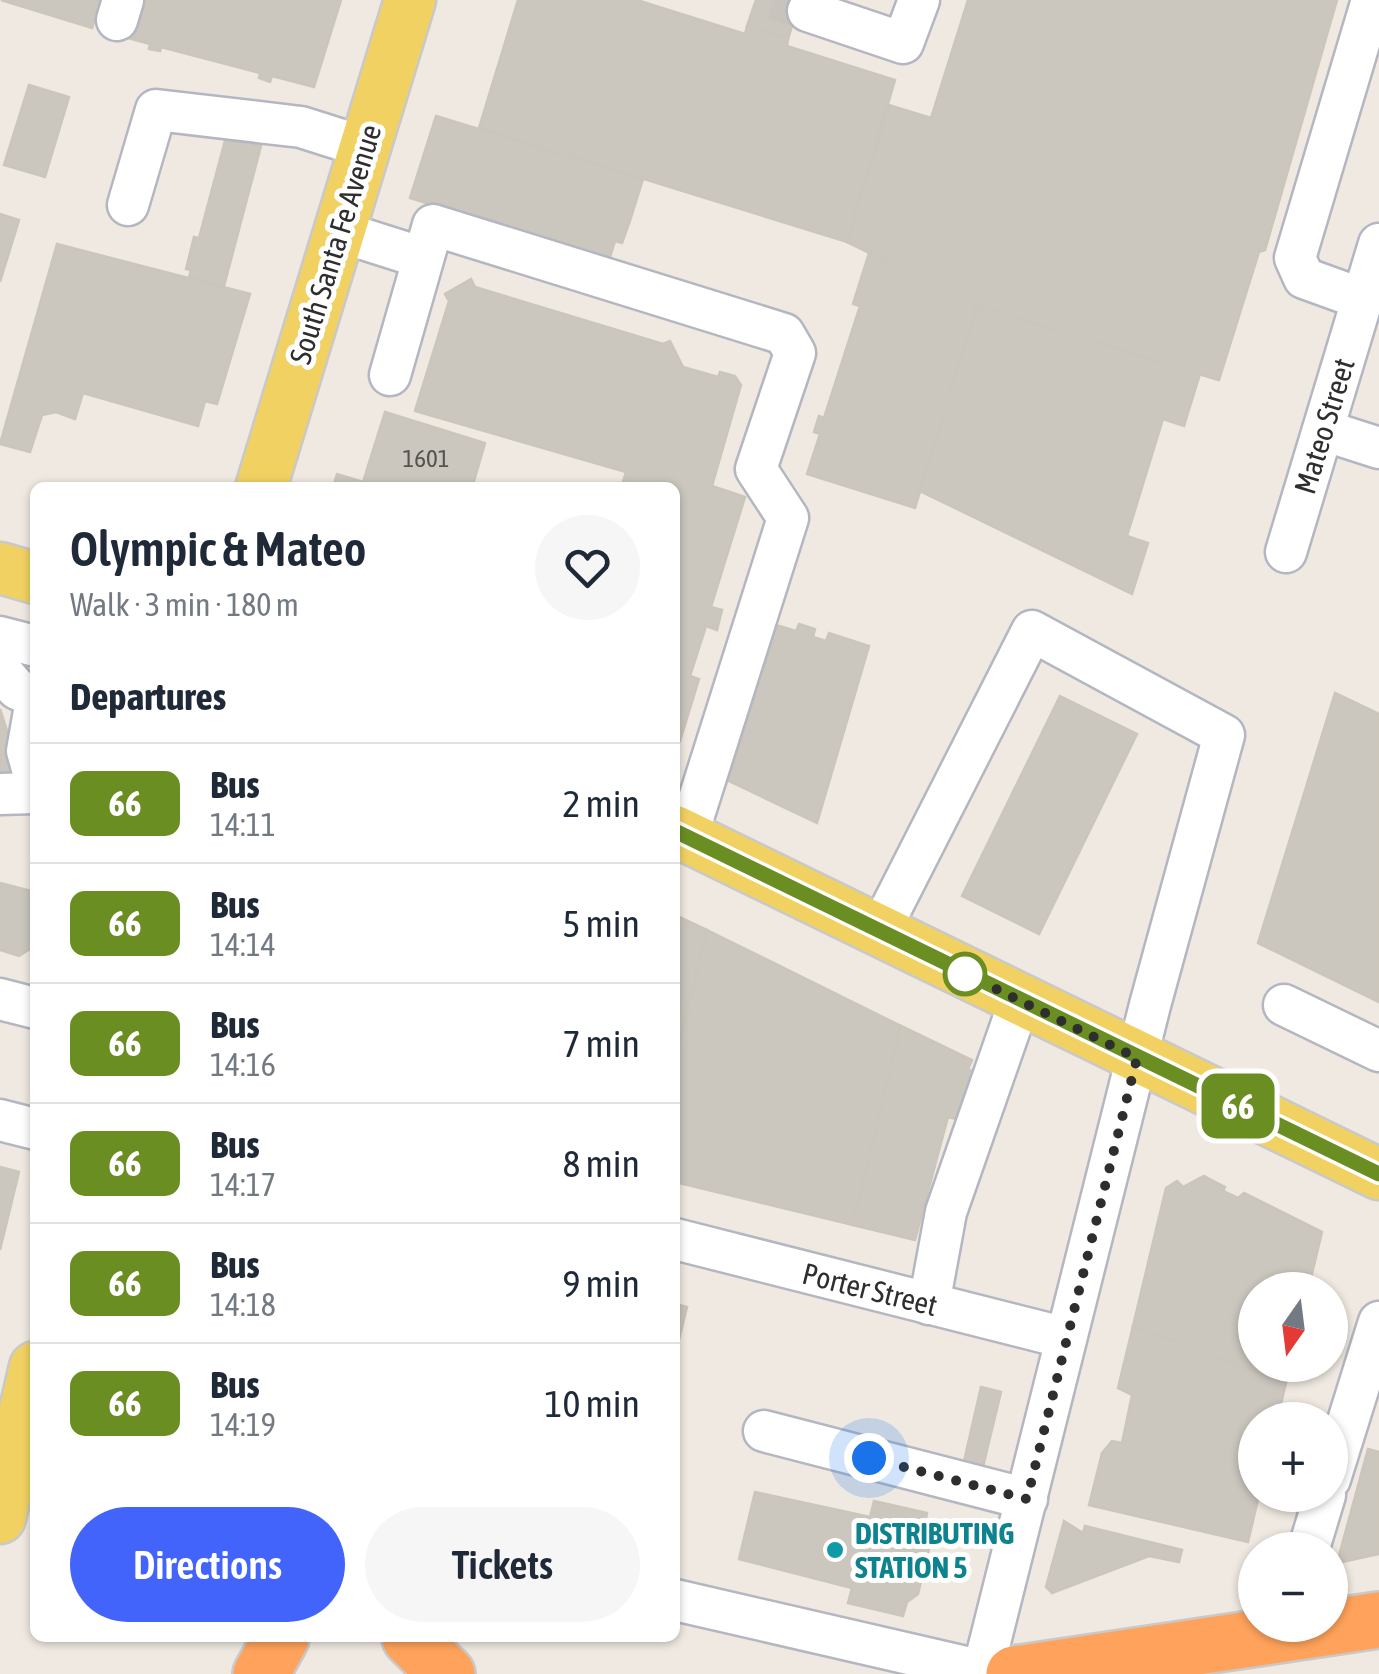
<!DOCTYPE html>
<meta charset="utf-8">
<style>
body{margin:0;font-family:"Asap Condensed",sans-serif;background:#f6f6f7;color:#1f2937;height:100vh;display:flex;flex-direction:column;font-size:38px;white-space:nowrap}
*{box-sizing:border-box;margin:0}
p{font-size:32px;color:#747a83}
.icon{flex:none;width:55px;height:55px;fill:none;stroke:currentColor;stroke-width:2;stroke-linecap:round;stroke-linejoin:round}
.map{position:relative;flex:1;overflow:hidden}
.drawer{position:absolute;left:30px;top:482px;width:650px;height:1160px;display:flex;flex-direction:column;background:#fff;border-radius:15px;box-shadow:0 2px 8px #0004}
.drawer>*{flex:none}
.badge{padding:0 20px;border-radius:15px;font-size:35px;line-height:65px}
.needle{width:65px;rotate:194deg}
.fabs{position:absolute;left:1238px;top:1272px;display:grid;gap:20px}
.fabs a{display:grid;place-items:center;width:110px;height:110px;border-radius:50%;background:#fff;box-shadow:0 2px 8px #0004;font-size:50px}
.you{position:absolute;width:50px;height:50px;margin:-25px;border:8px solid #fff;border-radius:50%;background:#1a73e8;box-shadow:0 0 0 15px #1a73e833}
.map>.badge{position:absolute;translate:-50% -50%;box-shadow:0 0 0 5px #fff}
h2{padding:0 40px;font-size:38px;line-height:90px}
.round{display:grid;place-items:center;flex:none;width:105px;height:105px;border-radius:52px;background:#f6f6f7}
.overview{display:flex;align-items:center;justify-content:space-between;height:170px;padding:0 40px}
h1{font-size:48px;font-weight:600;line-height:75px}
.action{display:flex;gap:20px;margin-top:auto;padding:20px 40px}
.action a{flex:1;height:115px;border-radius:60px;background:#4264fb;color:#fff;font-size:40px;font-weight:600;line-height:115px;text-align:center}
.action a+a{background:#f6f6f7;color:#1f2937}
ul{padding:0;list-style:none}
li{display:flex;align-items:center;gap:30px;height:120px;padding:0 40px;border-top:2px solid #e0e1e3}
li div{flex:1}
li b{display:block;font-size:38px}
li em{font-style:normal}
li .badge{min-width:110px;font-weight:700;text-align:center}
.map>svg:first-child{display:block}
.building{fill:#cbc7bf;stroke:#cbc5ba;stroke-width:2.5}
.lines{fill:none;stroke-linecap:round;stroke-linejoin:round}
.minor-tunnel{stroke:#c8c4bd;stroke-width:40;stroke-dasharray:40 20;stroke-linecap:butt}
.minor-casing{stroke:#b4b7c1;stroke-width:45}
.major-casing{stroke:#c9c9c9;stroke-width:55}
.highway-casing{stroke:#c9c9c9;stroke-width:60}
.minor{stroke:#fff;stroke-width:40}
.major{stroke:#f2d163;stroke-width:50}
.highway{stroke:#ffa35c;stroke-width:55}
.line-casing{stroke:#fff;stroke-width:22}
.line{stroke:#6b8e23;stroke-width:15}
.walk{stroke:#2e2e2e;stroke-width:10;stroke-dasharray:0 18}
.stop-dot{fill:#fff;stroke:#6b8e23;stroke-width:5}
.culture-dot{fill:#0f9aa8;stroke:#fff;stroke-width:4}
.labels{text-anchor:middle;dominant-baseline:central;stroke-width:10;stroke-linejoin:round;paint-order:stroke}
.number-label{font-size:25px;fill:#555452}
.street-label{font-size:30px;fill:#2e2e2e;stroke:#fff}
.culture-label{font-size:30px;font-weight:bold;fill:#0d838f;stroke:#fff;text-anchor:start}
</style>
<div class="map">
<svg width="1379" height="1674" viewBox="0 0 1379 1674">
<rect width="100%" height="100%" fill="#efe9e1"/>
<g class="building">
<polygon points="1,0 101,0 92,28"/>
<polygon points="131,0 341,0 314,87 272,76 270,82 259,78 260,73 161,47 160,51 149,49 150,44 120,36"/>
<polygon points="518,0 637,0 745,34 747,26 788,39 787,46 895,80 847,242 479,128"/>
<polygon points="756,0 800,0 788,39 747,26"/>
<polygon points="968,0 1337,0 1265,250 1259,252 1219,380 977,306 847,242 889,105 931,118"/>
<polygon points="29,85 69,97 45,177 4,165"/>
<polygon points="436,116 643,179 629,224 620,224 628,226 622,243 615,241 609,260 410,198"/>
<polygon points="226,137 261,146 224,286 189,277 191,270 186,269 194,237 199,238"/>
<polygon points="0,214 19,220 0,282"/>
<polygon points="57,244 250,294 217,404 205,401 198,426 83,393 75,419 56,412 42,415 30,452 0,444"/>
<polygon points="869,253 977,306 915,508 807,474 820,434 814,432 819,416 824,418 860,306 853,304"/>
<polygon points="471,279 475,287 663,344 670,341 683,367 718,377 720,372 735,376 741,385 712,486 745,497 711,607 722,610 717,630 706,626 690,676 699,679 680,741 675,739 675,488 621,488 626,472 415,411 449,301 445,294"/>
<polygon points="977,306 1219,380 1200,374 1184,426 1163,419 1127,536 1148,543 1132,594 920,491"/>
<polygon points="385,412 485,443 472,488 333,488 337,474 363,482"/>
<polygon points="799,624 815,629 813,637 826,641 829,633 869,646 817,823 729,781 776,625 796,631"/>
<polygon points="1335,693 1379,714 1379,1002 1258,943"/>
<polygon points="1060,696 1137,734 1039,934 962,896"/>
<polygon points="0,709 22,778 0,785"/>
<polygon points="0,883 35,892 33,947 19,956 0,950"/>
<polygon points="675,915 707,930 675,1063"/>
<polygon points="707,930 901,1026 853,1225 675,1182 675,1063"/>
<polygon points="901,1026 972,1060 968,1069 974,1072 956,1119 948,1117 915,1240 853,1225"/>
<polygon points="0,1167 19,1172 0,1250"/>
<polygon points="1204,1176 1225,1187 1223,1191 1238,1198 1244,1193 1322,1232 1308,1290 1255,1290 1255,1365 1290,1365 1286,1383 1133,1326 1166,1188 1177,1181 1183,1187"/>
<polygon points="675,1304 687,1307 675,1356"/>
<polygon points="1133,1326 1286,1383 1277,1420 1255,1420 1255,1495 1259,1495 1248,1542 1089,1505 1102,1453 1112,1441 1122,1443 1132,1395 1118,1388"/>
<polygon points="981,1387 1001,1392 981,1475 962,1470"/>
<polygon points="1368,1449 1379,1452 1379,1554 1337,1563"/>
<polygon points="755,1492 870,1517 874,1501 927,1513 924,1529 929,1531 931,1541 918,1594 907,1602 903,1616 848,1603 852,1588 739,1559"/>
<polygon points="1064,1521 1083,1533 1085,1526 1182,1550 1179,1562 1149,1556 1052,1593 1046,1587"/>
</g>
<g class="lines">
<polyline class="minor-tunnel" points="774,0 808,11"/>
<g class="minor-casing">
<g id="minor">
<polyline points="808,11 903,43 919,0"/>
<polyline points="117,20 123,0"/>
<polyline points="128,205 156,110 301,127 364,147"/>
<polyline points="338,231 423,258"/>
<polyline points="1362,299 1304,278 1295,258 1372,0"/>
<polyline points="390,375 433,225 784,334 795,353 756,469 788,518 687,837"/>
<polyline points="1323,430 1379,448"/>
<polyline points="1286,552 1379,244"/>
<polyline points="0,637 35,646"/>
<polyline points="0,670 17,689 35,697"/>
<polyline points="35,706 27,751 35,779"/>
<polyline points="0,794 35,793"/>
<polyline points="879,932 1032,631 1224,735 1150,1005 982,1674"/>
<polyline points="0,999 35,1008"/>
<polyline points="1284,1005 1379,1051"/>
<polyline points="0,1120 35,1129"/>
<polyline points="675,1239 1066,1338"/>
<polyline points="929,1304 946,1212 1020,1000"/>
<polyline points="764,1431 1027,1499"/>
<polyline points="1330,1479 1379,1322"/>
<polyline points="1309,1548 1325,1495"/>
<polyline points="675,1600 983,1671"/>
</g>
</g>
<g class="major-casing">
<g id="major">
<polyline points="261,488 410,0"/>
<polyline points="0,568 35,578"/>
<polyline points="675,831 1379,1174"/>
<polyline points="0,1518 35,1367"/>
</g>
</g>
<g class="highway-casing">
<g id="highway">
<polyline points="410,1638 447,1674"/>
<polyline points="261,1674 281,1638"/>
<polyline points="1014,1674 1379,1620"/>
</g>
</g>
<use href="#minor" class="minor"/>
<use href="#major" class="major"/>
<use href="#highway" class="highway"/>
</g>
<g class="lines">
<g class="line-casing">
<polyline id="line" points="675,831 1379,1174"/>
</g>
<use href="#line" class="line"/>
<polyline class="walk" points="869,1458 1027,1499 1137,1058 949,966 965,974"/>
</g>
<circle class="stop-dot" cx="965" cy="974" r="20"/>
<circle class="culture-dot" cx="835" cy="1550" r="10"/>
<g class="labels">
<g class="number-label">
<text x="426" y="458">1601</text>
</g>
<g class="street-label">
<text transform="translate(335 244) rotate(-73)">South Santa Fe Avenue</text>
<text transform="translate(1324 426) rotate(-73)">Mateo Street</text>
<text transform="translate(870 1289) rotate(14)">Porter Street</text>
</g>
<g class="culture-label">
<text x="855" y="1533">DISTRIBUTING<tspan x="855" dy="34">STATION 5</tspan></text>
</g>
</g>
</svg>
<div class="fabs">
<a><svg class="needle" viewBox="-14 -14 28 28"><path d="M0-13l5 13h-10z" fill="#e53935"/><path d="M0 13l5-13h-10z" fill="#747a83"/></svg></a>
<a>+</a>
<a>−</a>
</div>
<div class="you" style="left:869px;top:1458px"></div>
<b class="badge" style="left:1238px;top:1106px;background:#6b8e23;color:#fff">66</b>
<section class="drawer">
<div class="overview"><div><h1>Olympic &amp; Mateo</h1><p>Walk · 3 min · 180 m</p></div><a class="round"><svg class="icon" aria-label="heart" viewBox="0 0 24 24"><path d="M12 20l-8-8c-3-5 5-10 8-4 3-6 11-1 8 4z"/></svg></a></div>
<h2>Departures</h2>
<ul>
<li><span class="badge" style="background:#6b8e23;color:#fff">66</span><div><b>Bus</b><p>14:11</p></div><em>2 min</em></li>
<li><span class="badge" style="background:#6b8e23;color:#fff">66</span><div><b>Bus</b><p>14:14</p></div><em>5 min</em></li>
<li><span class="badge" style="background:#6b8e23;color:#fff">66</span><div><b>Bus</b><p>14:16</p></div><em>7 min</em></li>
<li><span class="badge" style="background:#6b8e23;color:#fff">66</span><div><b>Bus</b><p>14:17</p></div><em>8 min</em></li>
<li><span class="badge" style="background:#6b8e23;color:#fff">66</span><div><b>Bus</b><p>14:18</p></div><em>9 min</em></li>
<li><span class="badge" style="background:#6b8e23;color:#fff">66</span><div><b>Bus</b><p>14:19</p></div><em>10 min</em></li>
</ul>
<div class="action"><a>Directions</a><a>Tickets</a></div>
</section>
</div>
